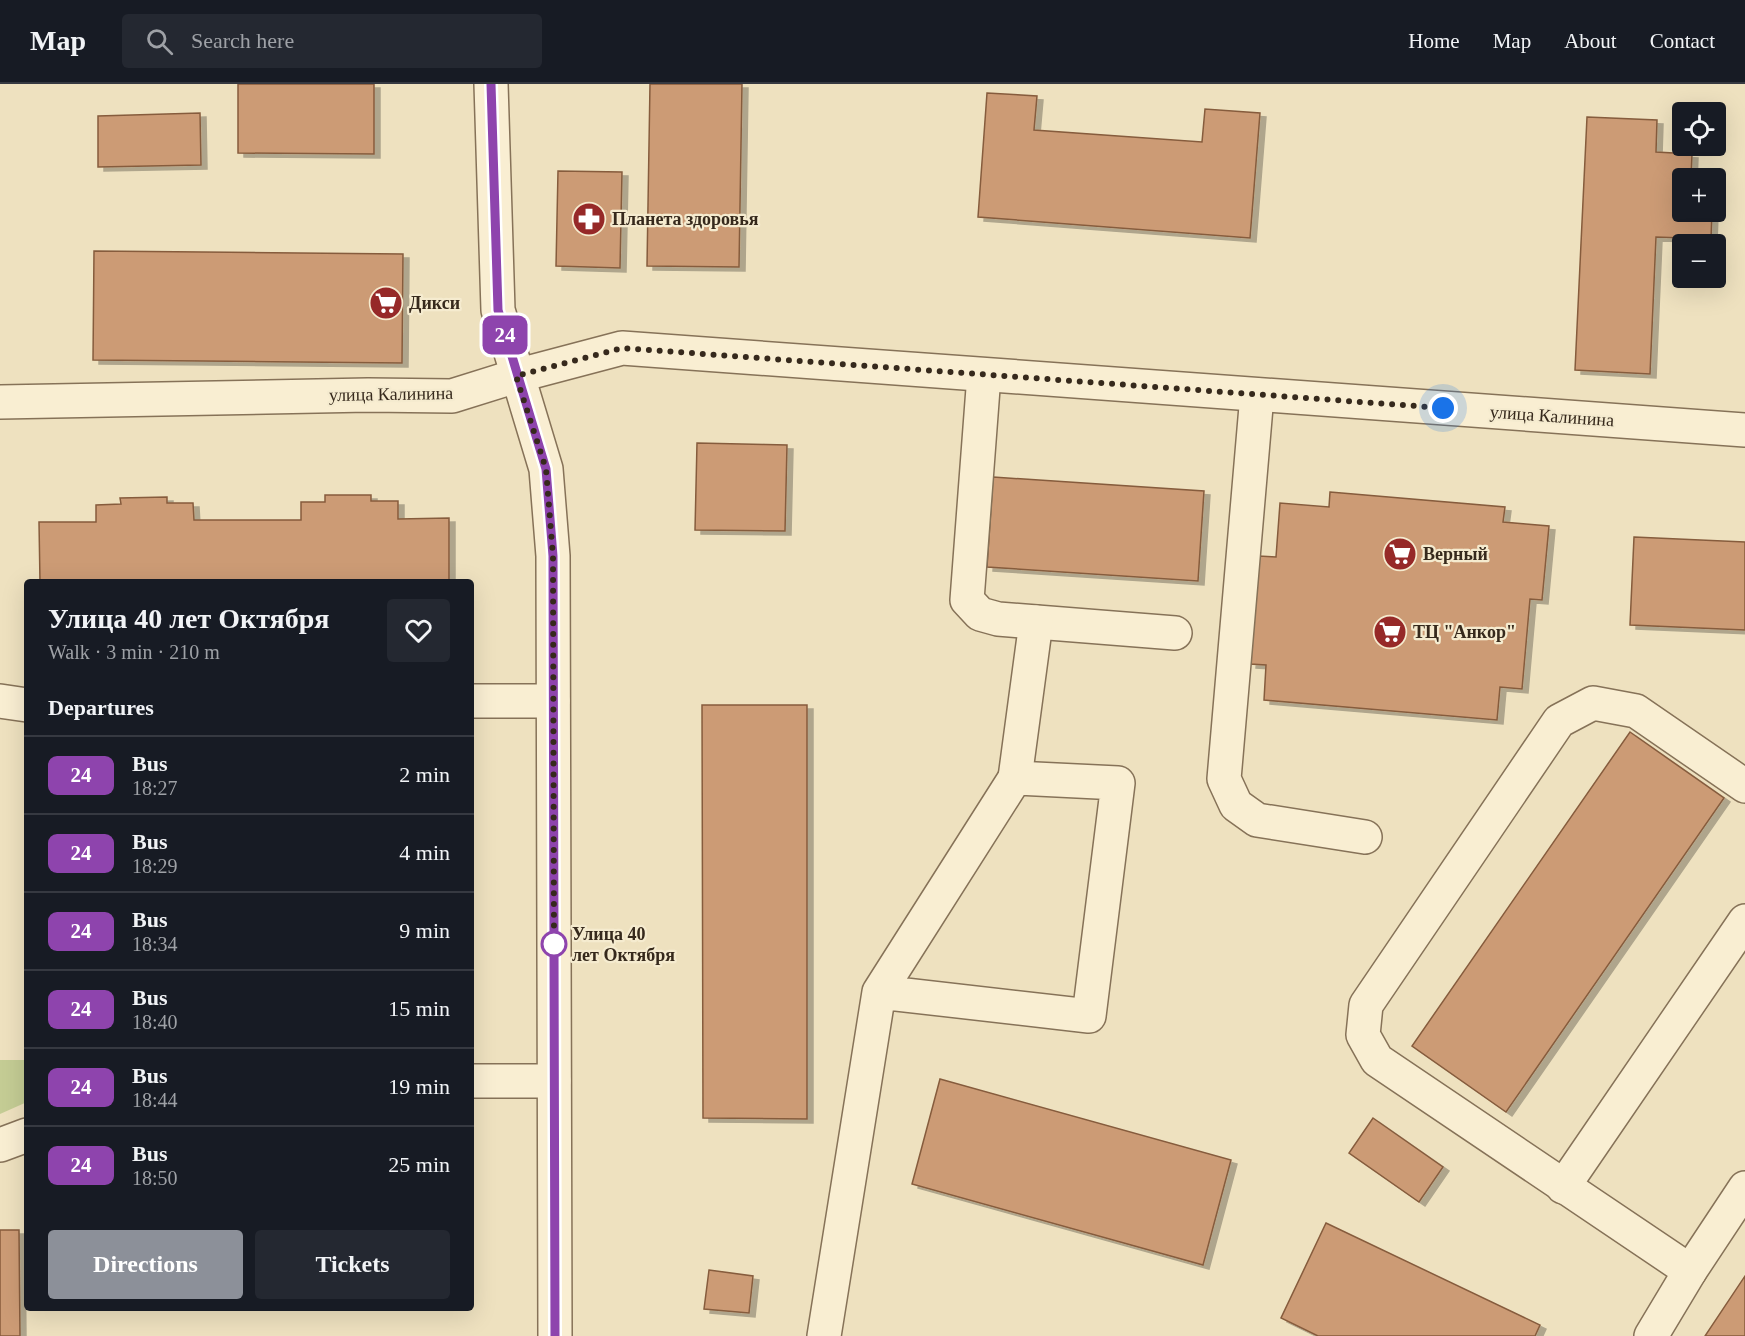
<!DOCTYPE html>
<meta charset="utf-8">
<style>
body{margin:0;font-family:"Times New Roman",serif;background:#242831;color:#f1f3f6;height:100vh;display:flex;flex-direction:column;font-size:22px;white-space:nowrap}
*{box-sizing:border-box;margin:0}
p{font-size:20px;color:#9ea1a6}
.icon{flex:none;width:33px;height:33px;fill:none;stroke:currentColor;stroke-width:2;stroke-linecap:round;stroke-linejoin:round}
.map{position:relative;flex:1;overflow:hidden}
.details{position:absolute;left:24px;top:495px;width:450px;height:732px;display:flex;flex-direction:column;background:#171b24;border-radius:6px;box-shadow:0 6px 24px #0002}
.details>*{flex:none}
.badge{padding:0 12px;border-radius:9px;font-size:21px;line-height:39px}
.fabs{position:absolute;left:1672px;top:18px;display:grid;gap:12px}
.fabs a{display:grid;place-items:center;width:54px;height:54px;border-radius:6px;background:#171b24;box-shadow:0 6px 24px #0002;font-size:30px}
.you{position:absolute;width:30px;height:30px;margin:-15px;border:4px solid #fff;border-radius:50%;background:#1a73e8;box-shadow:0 0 0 9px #1a73e833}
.map>.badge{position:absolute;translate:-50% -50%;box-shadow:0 0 0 3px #fff}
h2{padding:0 24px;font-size:22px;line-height:54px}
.round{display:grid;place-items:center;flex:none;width:63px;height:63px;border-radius:6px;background:#242831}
.head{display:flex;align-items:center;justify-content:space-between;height:102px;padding:0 24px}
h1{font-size:28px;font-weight:800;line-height:45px}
.primary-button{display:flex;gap:12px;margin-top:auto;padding:12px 24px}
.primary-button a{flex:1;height:69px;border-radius:6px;background:#8c9099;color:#fff;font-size:24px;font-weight:800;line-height:69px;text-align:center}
.primary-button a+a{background:#242831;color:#f1f3f6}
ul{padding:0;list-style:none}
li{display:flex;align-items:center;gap:18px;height:78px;padding:0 24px;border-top:2px solid #363941}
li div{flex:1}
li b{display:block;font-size:22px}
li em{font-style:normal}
li .badge{min-width:66px;font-weight:700;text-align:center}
header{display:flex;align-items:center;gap:36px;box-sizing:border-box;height:84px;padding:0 30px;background:#171b24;border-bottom:2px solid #363941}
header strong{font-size:28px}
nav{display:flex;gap:33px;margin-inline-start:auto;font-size:21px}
.search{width:420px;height:54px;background:#242831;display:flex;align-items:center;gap:15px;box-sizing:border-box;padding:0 21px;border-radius:6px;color:#9ea1a6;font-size:22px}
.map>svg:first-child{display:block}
.green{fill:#c4cc94}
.building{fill:#cc9b75;stroke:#865c3d;stroke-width:1.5;filter:url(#shadow)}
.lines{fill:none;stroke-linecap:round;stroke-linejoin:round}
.minor-casing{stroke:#867258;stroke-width:36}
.minor{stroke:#f9eed2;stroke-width:33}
.line-casing{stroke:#fff;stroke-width:14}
.line{stroke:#8e44ad;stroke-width:9}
.walk{stroke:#36291c;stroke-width:6;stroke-dasharray:0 10.8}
.stop-dot{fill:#fff;stroke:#8e44ad;stroke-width:3}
.labels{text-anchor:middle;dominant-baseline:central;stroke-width:4.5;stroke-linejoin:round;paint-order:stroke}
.poi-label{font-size:18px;font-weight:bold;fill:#36291c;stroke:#f5ebcf;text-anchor:start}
.street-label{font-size:18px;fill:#36291c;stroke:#f5ebcf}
.stop-label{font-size:18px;font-weight:bold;fill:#36291c;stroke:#f5ebcf;text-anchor:start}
</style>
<header>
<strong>Map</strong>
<div class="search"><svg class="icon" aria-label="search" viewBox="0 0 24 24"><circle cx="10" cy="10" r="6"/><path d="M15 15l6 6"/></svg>Search here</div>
<nav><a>Home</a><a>Map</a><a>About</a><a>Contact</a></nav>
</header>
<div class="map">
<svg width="1745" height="1252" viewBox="0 0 1745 1252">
<defs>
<filter id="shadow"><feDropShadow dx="6" dy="4" stdDeviation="0" flood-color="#0004"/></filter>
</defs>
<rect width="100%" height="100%" fill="#eee1bf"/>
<polygon class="green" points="0,976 27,976 27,1018 0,1030"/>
<g class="building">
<polygon points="238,0 374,0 374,70 238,69"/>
<polygon points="650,0 742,0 739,183 647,182"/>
<polygon points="987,9 1037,12 1034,46 1202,58 1205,25 1260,29 1250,154 978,133"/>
<polygon points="200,29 201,81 98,83 98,32"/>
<polygon points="1587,33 1657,36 1656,68 1692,70 1691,94 1683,94 1683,128 1712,128 1711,155 1656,153 1650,290 1575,286"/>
<polygon points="558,87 622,88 620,184 556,182"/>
<polygon points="94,167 403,170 402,279 93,276"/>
<polygon points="697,359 787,361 785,447 695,446"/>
<polygon points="993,393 1204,407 1198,497 987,483"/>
<polygon points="1330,408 1505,423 1503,438 1549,442 1542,516 1530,515 1522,605 1500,603 1497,636 1264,616 1266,581 1250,580 1259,472 1276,473 1280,419 1329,423"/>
<polygon points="325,411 371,411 371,417 398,417 398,435 449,434 449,498 40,498 39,438 96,438 96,421 121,420 120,414 167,413 167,419 193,419 194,436 301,436 301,418 325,418"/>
<polygon points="1634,453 1745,458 1745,546 1630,541"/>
<polygon points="702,621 807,621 807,1035 703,1034"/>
<polygon points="1630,648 1724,714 1506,1028 1412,962"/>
<polygon points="940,995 1231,1076 1203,1181 912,1100"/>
<polygon points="1373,1034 1443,1083 1419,1118 1349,1069"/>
<polygon points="1326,1139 1540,1241 1535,1252 1318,1252 1281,1234"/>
<polygon points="0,1146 19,1146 20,1252 0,1252"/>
<polygon points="709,1186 753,1192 749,1229 704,1225"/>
<polygon points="1745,1192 1745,1252 1705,1252"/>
</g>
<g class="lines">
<g class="minor-casing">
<g id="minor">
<polyline points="491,0 498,226 546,385 553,472 555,1252"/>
<polyline points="984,291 967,516 980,530 998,535 1175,549"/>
<polyline points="1257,311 1224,695 1236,721 1257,736 1365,753"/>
<polyline points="0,318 368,311 452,312 516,292 622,264 1745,346"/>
<polyline points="0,617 27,621"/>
<polyline points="471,617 553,617"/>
<polyline points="1015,694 1036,538"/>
<polyline points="471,997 554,997"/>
<polyline points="0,1061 27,1051"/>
<polyline points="1563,1103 1745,837"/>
<polyline points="1690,1187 1377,976 1363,951 1366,921 1559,637 1593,619 1636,627 1745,702"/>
<polyline points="824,1252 879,908 1015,694 1118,699 1089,932 879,908"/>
<polyline points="1651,1252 1690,1187 1745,1104"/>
</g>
</g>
<use href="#minor" class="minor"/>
</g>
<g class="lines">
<g class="line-casing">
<polyline id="line" points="491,0 498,226 546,385 553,472 555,1252"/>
</g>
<use href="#line" class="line"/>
<polyline class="walk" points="554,860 554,867 553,472 546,385 516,292 622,264 1443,324"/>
</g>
<defs>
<g id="pharmacy-disc" transform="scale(1.725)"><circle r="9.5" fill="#962928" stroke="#f5ebcf"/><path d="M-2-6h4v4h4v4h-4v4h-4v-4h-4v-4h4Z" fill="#fff"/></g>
<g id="supermarket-disc" transform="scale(1.725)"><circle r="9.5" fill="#962928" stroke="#f5ebcf"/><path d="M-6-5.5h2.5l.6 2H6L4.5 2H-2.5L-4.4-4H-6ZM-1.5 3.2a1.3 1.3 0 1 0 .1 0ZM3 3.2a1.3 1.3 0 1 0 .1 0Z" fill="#fff"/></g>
</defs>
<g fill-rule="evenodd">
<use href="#pharmacy-disc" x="589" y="135"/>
<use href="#supermarket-disc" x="386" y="219"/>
<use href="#supermarket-disc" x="1400" y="470"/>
<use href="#supermarket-disc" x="1390" y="548"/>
</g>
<circle class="stop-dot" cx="554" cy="860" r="12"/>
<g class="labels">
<g class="poi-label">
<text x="612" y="135">Планета здоровья</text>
<text x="409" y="219">Дикси</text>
<text x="1423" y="470">Верный</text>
<text x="1413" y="548">ТЦ "Анкор"</text>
</g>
<g class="street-label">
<text transform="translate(391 310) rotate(-1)">улица Калинина</text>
<text transform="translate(1552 332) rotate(4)">улица Калинина</text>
</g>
<g class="stop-label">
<text x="572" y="850">Улица 40<tspan x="572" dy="21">лет Октября</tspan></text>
</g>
</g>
</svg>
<div class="fabs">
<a><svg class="icon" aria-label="locate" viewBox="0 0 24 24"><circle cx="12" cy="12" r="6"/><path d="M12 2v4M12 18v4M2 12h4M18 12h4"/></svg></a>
<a>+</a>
<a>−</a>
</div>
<div class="you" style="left:1443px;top:324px"></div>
<b class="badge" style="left:505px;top:251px;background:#8e44ad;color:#fff">24</b>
<section class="details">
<div class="head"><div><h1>Улица 40 лет Октября</h1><p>Walk · 3 min · 210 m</p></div><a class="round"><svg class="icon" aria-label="heart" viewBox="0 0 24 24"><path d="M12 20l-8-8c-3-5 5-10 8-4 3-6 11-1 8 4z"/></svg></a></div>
<h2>Departures</h2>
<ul>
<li><span class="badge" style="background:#8e44ad;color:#fff">24</span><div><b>Bus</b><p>18:27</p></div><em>2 min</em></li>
<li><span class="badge" style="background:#8e44ad;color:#fff">24</span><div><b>Bus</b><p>18:29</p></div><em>4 min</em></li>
<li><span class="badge" style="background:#8e44ad;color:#fff">24</span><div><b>Bus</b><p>18:34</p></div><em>9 min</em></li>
<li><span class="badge" style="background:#8e44ad;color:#fff">24</span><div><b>Bus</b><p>18:40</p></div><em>15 min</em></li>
<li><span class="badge" style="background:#8e44ad;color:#fff">24</span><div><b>Bus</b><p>18:44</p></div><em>19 min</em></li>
<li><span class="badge" style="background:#8e44ad;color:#fff">24</span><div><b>Bus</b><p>18:50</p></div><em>25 min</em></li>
</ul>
<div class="primary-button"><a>Directions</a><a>Tickets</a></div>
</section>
</div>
